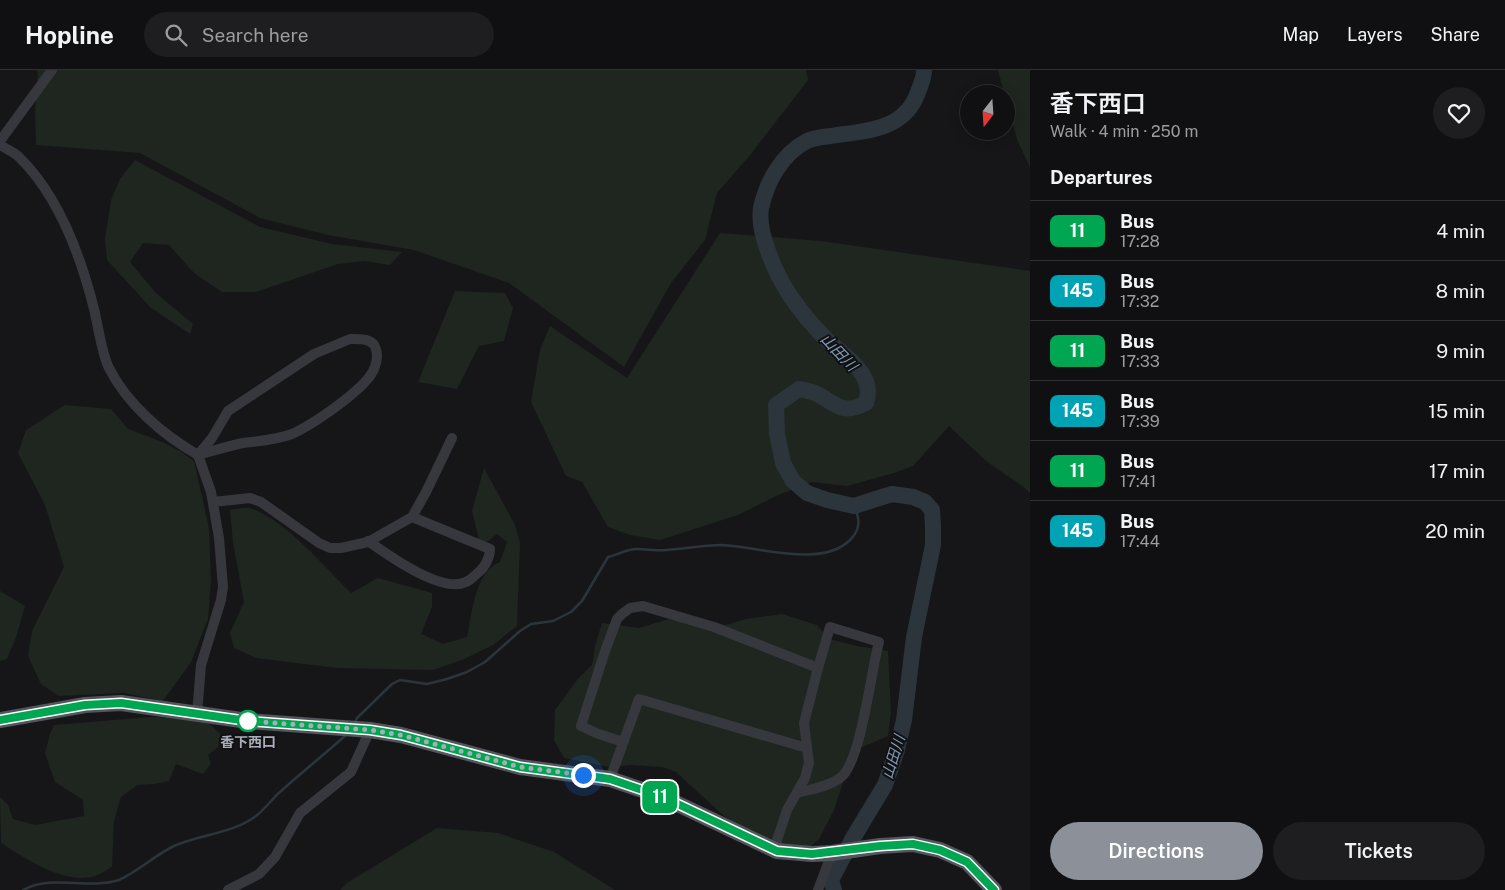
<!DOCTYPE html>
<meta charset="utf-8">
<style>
body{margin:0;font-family:"Public Sans","Noto Sans JP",sans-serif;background:#1e1e20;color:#f1f3f6;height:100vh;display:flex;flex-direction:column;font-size:19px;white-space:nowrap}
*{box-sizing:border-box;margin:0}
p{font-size:16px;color:#9c9d9f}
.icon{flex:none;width:28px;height:28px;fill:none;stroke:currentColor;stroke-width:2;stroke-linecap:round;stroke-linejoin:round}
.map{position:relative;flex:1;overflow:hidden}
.sheet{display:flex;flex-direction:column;background:#101012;width:475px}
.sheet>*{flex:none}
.badge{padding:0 10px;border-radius:8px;font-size:18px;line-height:32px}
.needle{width:32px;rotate:197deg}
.buttons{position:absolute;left:960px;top:15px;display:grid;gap:10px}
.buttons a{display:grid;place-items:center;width:55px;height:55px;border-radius:50%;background:#101012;box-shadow:0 2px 12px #0003,0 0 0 1px #303032;font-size:25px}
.you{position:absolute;width:25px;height:25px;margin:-12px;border:4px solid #fff;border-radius:50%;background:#1a73e8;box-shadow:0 0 0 8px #1a73e833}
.map>.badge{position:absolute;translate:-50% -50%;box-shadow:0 0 0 2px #fff}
h2{padding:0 20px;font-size:19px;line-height:45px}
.round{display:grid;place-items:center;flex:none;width:52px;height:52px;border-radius:26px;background:#1e1e20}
.summary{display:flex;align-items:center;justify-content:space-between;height:85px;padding:0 20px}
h1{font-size:24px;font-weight:600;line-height:38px}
.button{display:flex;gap:10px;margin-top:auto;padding:10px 20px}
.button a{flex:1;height:58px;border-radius:30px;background:#8c9099;color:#fff;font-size:20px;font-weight:600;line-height:58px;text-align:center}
.button a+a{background:#1e1e20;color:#f1f3f6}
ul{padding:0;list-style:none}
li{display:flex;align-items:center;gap:15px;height:60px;padding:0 20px;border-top:1px solid #303032}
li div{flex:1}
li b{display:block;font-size:19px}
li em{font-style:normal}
li .badge{min-width:55px;font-weight:700;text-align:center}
header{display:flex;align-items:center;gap:30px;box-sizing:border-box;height:70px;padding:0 25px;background:#101012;border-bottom:1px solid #303032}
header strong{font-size:24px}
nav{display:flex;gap:28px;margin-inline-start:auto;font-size:18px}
.search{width:350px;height:45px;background:#1e1e20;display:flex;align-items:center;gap:12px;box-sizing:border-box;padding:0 18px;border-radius:28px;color:#9c9d9f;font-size:19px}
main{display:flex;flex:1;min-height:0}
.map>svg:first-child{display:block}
.green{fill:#1e261f}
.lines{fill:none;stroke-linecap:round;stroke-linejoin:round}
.stream{stroke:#2c353c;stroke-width:2.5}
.river{stroke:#2c353c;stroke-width:16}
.street{stroke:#37383d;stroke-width:10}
.primary{stroke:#53555c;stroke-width:16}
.line-casing{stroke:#fff;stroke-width:11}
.line{stroke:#00a651;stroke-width:8}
.walk{stroke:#a8adb8;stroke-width:5;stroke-dasharray:0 9}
.stop-dot{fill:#fff;stroke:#00a651;stroke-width:2.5}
.labels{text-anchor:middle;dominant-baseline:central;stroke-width:4;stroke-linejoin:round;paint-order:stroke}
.stop-label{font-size:14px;font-weight:bold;fill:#a8adb8;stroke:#111113}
.water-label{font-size:15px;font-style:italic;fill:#7f9bb3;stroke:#111113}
</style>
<header>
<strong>Hopline</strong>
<div class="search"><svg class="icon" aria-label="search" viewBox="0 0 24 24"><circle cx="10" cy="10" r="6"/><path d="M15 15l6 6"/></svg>Search here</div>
<nav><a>Map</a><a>Layers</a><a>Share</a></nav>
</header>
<main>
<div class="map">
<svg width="1030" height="820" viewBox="0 0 1030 820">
<rect width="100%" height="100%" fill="#161618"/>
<g class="green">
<polygon points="36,0 806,0 808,10 751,84 717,123 705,170 671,213 624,297 509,213 414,180 328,165 260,148 140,83 36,75 35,40 38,3"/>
<polygon points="998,0 1030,0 1030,97 1018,72 1006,31 1006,24 1004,24"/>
<polygon points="135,90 260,157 332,174 402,182 390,195 364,191 338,194 256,222 222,222 194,203 169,175 143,173 130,192 156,223 193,254 190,264 150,237 107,190 105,169 111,130 120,109"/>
<polygon points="720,163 821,171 1030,201 1030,423 1021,415 986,391 949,356 913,396 894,403 847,416 812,412 776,426 738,445 660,470 630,465 608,457 582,412 566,406 531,332 540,280 550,256 627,308"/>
<polygon points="455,221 505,223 513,238 504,271 479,276 457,319 418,312"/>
<polygon points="65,335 111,339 128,359 160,371 180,381 194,391 209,458 211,510 208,549 191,592 163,631 124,623 58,626 41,614 28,586 32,561 64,497 45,435 18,383 26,360"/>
<path d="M 484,398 L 515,455 L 520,473 L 517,556 L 493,575 L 462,590 L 433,600 L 337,598 L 256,588 L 234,578 L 230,563 L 244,532 L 233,473 L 230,440 C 237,439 247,436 253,439 C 287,452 325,497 351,523 L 378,508 L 432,523 L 432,537 L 421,564 L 443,574 L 467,567 C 472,544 475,501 500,492 L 507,472 L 497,464 L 487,472 L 479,470 L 472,441 Z"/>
<polygon points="0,521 25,536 16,567 7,589 0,591"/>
<polygon points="782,544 817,555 829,569 857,576 888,581 891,642 888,666 858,679 845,706 834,740 819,769 806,780 768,774 724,746 676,702 662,697 630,695 609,697 564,688 554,670 555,640 577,610 592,595 595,576 602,553 639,558 669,549 726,555 746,549"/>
<path d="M 150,647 L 191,648 L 211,655 L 221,665 L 218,677 L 208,685 L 211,694 L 203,704 L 176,694 L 169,711 L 155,714 L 137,715 L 121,727 L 114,751 L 112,797 C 106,800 98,806 91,807 C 61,813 25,788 1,773 L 0,727 L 8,735 L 13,749 L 35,755 L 84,746 L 83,730 L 55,712 L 45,683 L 50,664 L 54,655 Z"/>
<polygon points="437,758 498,763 554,782 615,820 340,820 347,813"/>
</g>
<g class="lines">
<g class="stream">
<path d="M 354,654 L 357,648 L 392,614 L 400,610 L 427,614 L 447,609 L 467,602 L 485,592 L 520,561 L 531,554 L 553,551 L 571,542 L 582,531 L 608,487 C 617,485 627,479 637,479 C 647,479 657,481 667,480 C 685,479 703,475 721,475 C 757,476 821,499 850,470 C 861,459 860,449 854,436"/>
<path d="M 23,820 C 53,804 87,820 119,810 C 139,801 155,785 174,776 C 201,764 232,764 256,746 C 265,739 272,729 280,722 C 302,702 325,684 347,664"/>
</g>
<path class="river" d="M 834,820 L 831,810 L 853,768 L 885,715 L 897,680 L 904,650 L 914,567 L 933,475 L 933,456 L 932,440 L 925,432 L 913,427 L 892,424 L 854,436 L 827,430 L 807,423 L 793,411 L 783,393 L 777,364 L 776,335 L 799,319 C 804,320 810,321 815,323 C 836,333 841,346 866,333 C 870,321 868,311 860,301 C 851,288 838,281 827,270 C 799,242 778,213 766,175 C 762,163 759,151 761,138 C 767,111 782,84 807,71 C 816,67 827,67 837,65 C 870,61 906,58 918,22 C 921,15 924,8 924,0"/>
<g class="street">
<polyline points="0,71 52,0"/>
<path d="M 0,75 C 6,79 14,82 19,87 C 59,126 81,187 94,239 C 98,255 102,285 109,298 C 127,334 163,365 198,385 L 211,422 L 219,468 L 223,517 L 221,530 L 201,595 L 197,644"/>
<path d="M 350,269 C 359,269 373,268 376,279 C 378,286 376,295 373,301 C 364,320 312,355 292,364 C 276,370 259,371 243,373 C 228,376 213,381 198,385 L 212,368 L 228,341 L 314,284 Z"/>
<polyline points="213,432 250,428 261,432 319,473 330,478 341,478 368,472 412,447 426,422 452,368"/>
<path d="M 368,471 C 388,485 442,524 466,512 C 471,510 475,505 479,502 C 485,497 490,487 490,479 L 412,447"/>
<polyline points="623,672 596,663 581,656 604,584 617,549 622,544 630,538 643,536 714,557 818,598"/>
<polyline points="610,709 639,629 807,678"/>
<path d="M 777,781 L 777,770 L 787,740 L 805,708 L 809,693 L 804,653 L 818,598 L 830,557 L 879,572 C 871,600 861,694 840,708 C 828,717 811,719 797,723"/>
<polyline points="228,820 259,804 275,787 300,743 351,702 370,660"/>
<polyline points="818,820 832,783"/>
</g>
<polyline class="primary" points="0,650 85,635 121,633 248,651 370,660 401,665 520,697 610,709 663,727 777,781 812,784 832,783 880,776 913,774 940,780 967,792 994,820"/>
</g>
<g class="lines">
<g class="line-casing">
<polyline id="line" points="0,650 85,635 121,633 248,651 370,660 401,665 520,697 610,709 663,727 777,781 812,784 880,776 913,774 940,780 967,792 994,820"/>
</g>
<use href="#line" class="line"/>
<polyline class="walk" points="248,651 370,660 401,665 520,697 583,705"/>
</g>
<circle class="stop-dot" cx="248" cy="651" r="10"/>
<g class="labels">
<g class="stop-label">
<text x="248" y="672">香下西口</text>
</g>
<g class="water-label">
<text transform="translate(839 282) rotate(46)">山田川</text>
<text transform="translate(893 687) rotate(-73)">山田川</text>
</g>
</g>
</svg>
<div class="buttons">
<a><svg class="needle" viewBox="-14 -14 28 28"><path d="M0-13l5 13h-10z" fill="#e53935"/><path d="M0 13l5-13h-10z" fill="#9c9d9f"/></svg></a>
</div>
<div class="you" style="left:583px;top:705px"></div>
<b class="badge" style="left:660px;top:727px;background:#00a651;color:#fff">11</b>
</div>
<section class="sheet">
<div class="summary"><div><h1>香下西口</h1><p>Walk · 4 min · 250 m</p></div><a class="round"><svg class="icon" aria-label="heart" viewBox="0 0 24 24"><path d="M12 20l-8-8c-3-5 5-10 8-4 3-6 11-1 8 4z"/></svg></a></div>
<h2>Departures</h2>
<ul>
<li><span class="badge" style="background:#00a651;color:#fff">11</span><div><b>Bus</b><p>17:28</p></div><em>4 min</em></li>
<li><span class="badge" style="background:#00a3b4;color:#fff">145</span><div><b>Bus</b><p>17:32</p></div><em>8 min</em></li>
<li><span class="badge" style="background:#00a651;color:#fff">11</span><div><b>Bus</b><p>17:33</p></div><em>9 min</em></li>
<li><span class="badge" style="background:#00a3b4;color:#fff">145</span><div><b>Bus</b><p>17:39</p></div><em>15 min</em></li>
<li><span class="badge" style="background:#00a651;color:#fff">11</span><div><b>Bus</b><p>17:41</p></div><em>17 min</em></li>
<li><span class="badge" style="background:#00a3b4;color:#fff">145</span><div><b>Bus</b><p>17:44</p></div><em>20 min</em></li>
</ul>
<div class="button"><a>Directions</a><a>Tickets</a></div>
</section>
</main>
